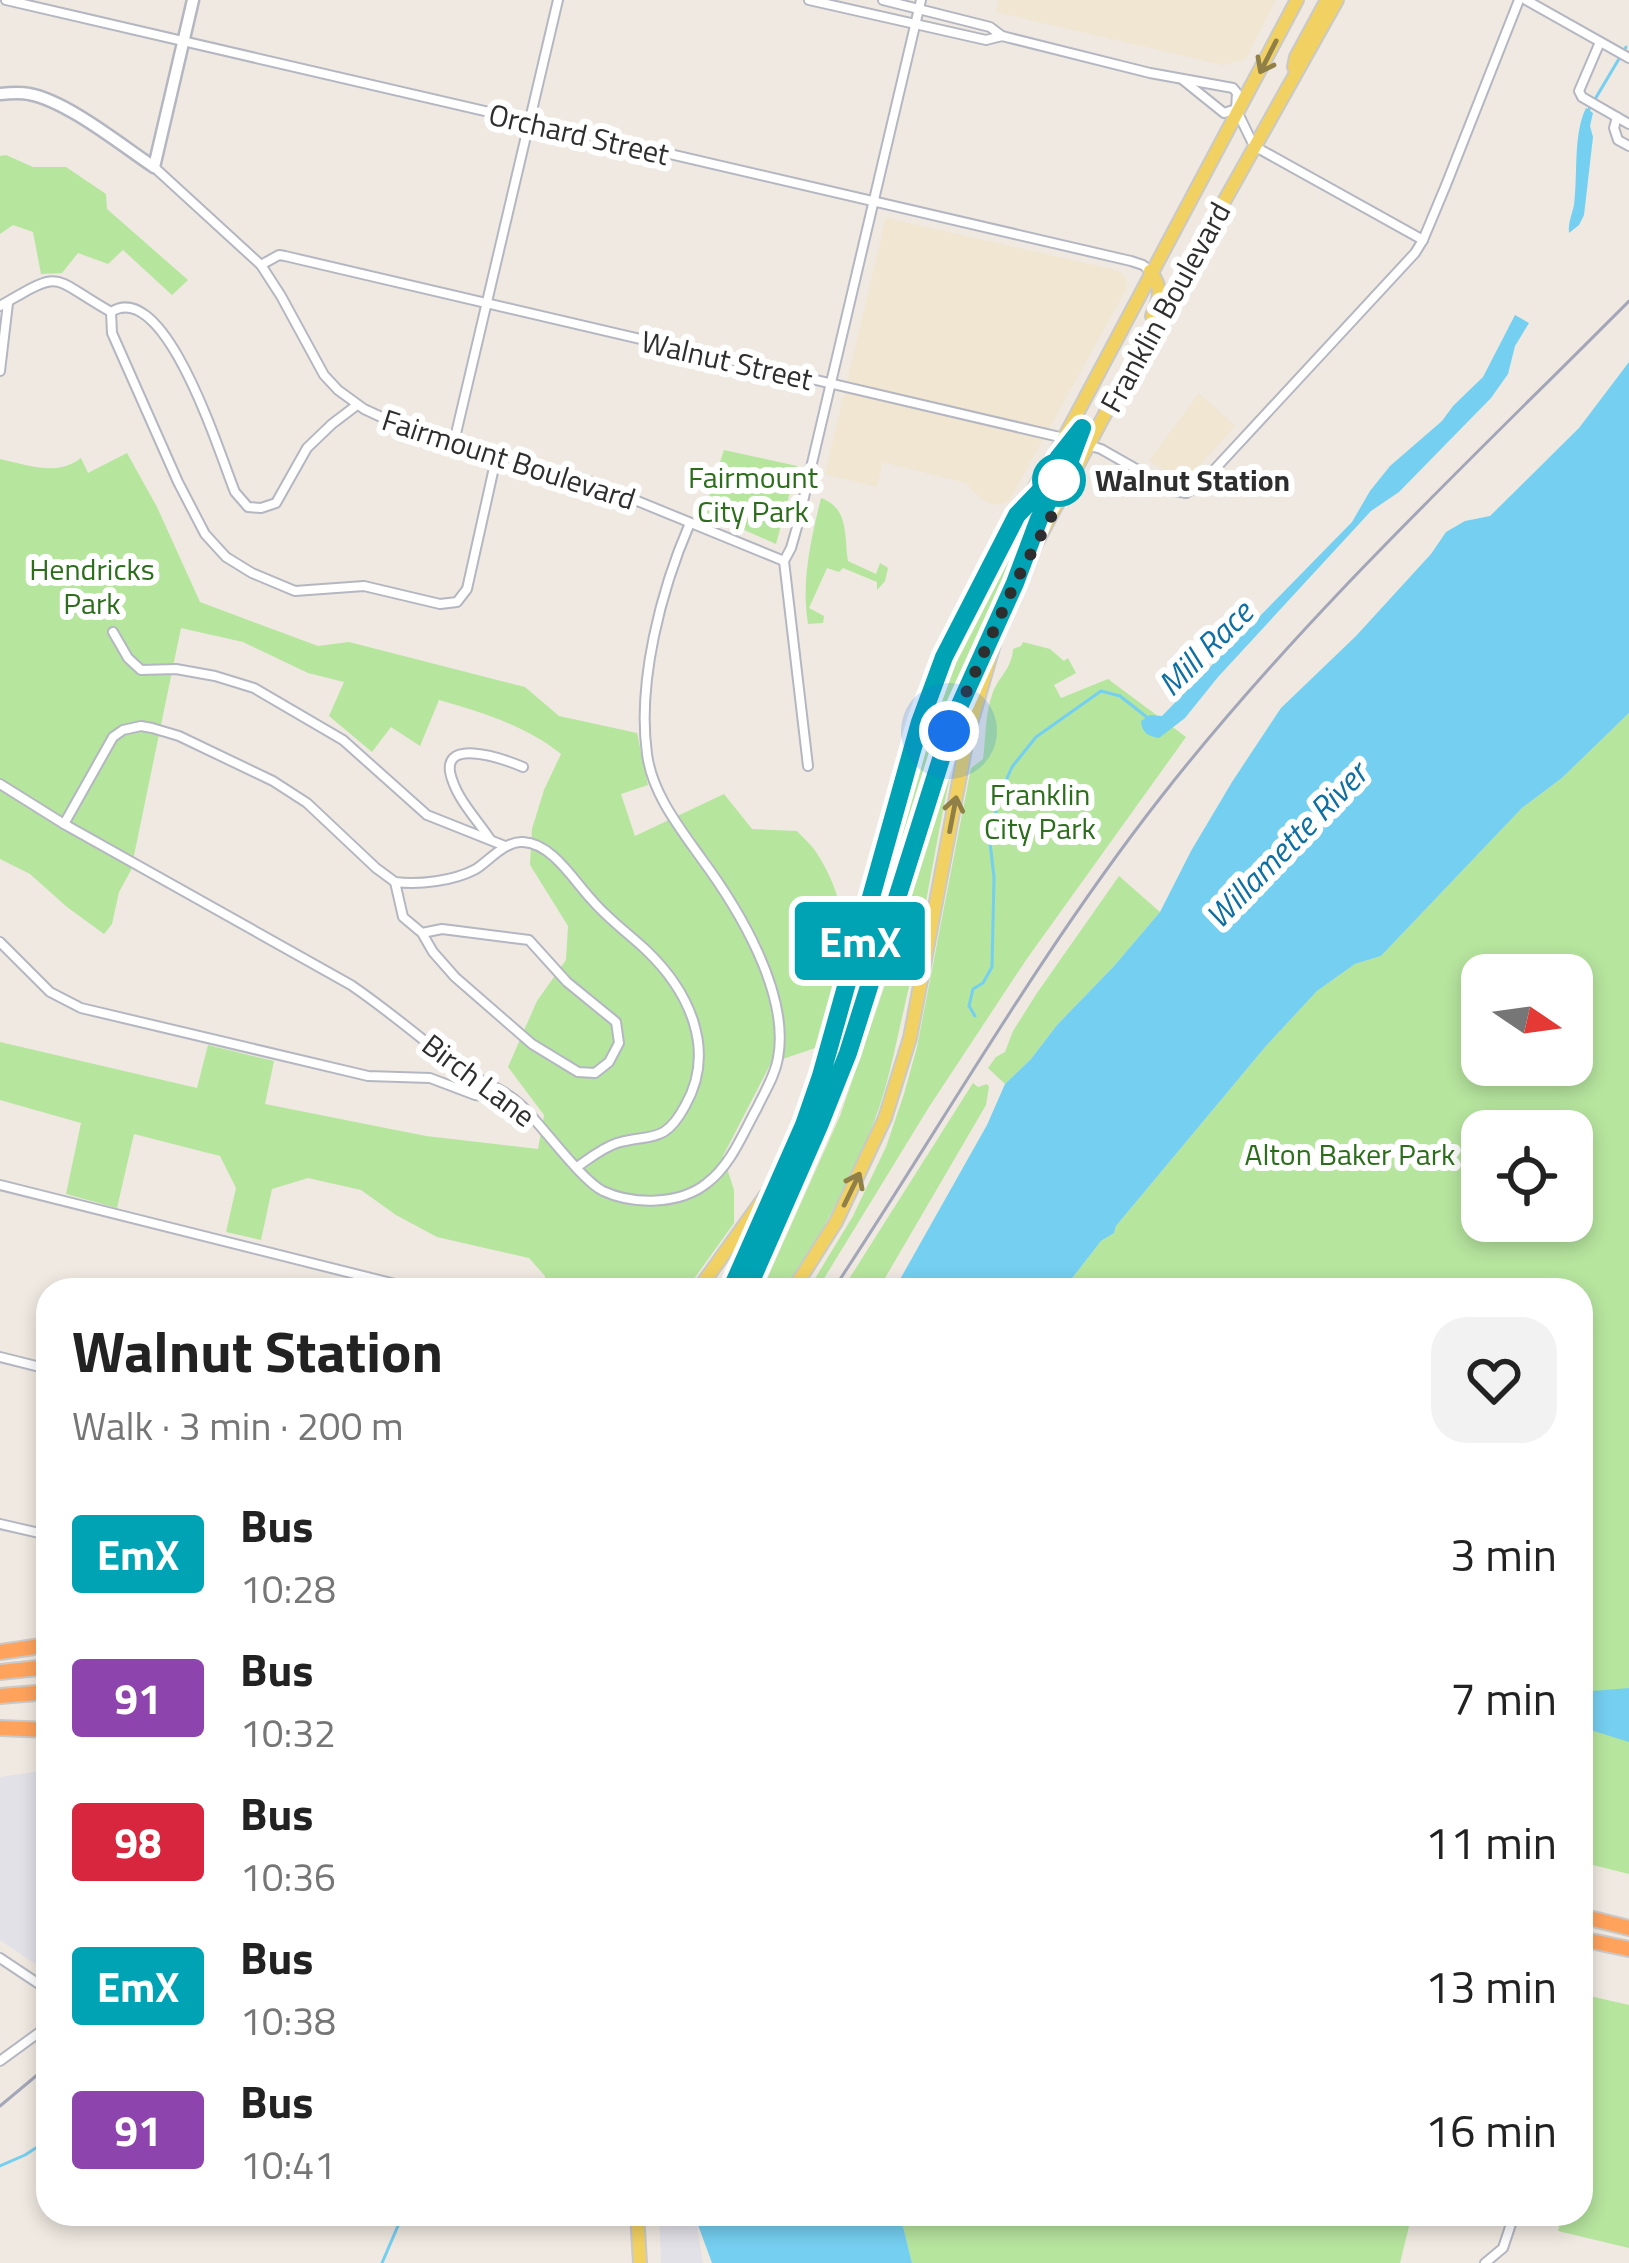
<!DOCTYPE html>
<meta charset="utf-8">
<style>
body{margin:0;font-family:"Titillium Web",sans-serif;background:#f2f2f2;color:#222;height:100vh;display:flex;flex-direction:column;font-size:45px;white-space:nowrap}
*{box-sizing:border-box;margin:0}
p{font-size:39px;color:#767676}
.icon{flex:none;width:66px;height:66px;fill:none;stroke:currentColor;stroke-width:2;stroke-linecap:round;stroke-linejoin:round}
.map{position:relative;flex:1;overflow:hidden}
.panel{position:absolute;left:36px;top:1278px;width:1557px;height:948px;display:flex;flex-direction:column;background:#fff;border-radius:36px;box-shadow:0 6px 18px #0003}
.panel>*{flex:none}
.badge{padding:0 24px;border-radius:9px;font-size:42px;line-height:78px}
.needle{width:78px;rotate:103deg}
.tools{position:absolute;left:1461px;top:954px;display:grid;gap:24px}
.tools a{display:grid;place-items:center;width:132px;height:132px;border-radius:24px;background:#fff;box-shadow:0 6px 18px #0003;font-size:60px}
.you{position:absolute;width:60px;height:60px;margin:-30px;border:9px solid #fff;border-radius:50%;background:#1a73e8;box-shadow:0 0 0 18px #1a73e833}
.map>.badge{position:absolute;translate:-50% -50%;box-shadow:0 0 0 6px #fff}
.round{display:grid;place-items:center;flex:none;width:126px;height:126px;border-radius:36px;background:#f2f2f2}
.summary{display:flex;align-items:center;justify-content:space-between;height:204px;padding:0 36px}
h1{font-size:57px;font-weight:700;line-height:90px}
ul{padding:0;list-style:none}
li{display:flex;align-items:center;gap:36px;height:144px;padding:0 36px}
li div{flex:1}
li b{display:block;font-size:45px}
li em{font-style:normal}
li .badge{min-width:132px;font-weight:700;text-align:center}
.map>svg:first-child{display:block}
.industrial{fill:#e3e1e8}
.education{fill:#f0e6d1}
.green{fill:#b6e59e;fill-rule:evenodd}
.water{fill:#75cff0}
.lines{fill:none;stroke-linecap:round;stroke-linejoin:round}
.stream{stroke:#75cff0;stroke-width:3}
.street-casing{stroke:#b4b7c1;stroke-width:12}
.secondary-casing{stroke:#b4b7c1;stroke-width:15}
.primary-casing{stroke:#c9c9c9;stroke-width:16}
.highway-casing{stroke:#c9c9c9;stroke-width:18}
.street{stroke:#fff;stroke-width:8}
.secondary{stroke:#fff;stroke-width:10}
.primary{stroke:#f2d163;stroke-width:12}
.highway{stroke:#ffa35c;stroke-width:14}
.rail{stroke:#a3a6b8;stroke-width:3}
.oneway{stroke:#908048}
.line-casing{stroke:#fff;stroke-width:27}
.line{stroke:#00a3b4;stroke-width:18}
.walk{stroke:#2e2e2e;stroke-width:12;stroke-dasharray:0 21.6}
.stop-dot{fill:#fff;stroke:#00a3b4;stroke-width:6}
.labels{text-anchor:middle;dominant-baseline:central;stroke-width:12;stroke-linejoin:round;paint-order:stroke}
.street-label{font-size:30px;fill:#2e2e2e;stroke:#fff}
.park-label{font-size:30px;fill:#2c6e1b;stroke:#fff}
.stop-label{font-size:30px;font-weight:bold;fill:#2e2e2e;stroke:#fff;text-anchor:start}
.water-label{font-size:33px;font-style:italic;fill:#0d6fa3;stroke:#fff}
</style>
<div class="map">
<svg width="1629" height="2263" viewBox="0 0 1629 2263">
<rect width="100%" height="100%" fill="#efe9e1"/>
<g class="industrial">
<polygon points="48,1770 48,1973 0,1940 0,1777"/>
<polygon points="659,2215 696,2220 703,2263 661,2263"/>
</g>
<g class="education">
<polygon points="999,0 1276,0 1246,59 1223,65 996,12"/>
<polygon points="886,218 1116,270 1123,274 1126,281 1127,288 1009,501 999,505 989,503 981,499 966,483 883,462 877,487 825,474"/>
<polygon points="1199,393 1235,426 1188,478 1181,481 1149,461"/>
</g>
<g class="green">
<polygon points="6,155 33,167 66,167 106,194 107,209 188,280 172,295 123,250 108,264 78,253 62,273 41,274 33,232 13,225 0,234 0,156"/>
<polygon points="724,450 797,466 776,544 704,512"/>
<path d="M 127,453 L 157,507 L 200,602 L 318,646 L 349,642 L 525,687 L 559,716 L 637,733 L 648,785 L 621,794 L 635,836 L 724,794 L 752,829 L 797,831 C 803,838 811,844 816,852 C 861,921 842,977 818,1047 L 771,1063 L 723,1156 L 734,1190 L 734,1223 L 686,1290 L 544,1290 L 545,1276 L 529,1258 L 437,1237 L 396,1215 L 361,1190 L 308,1178 L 272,1189 L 261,1240 L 226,1232 L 236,1188 L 220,1156 L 134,1134 L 117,1208 L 66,1194 L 81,1123 L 0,1100 L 0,1042 L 197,1088 L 208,1045 L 274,1061 L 265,1104 L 426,1136 L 538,1149 L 544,1115 L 508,1067 L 537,1001 L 566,960 L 568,926 L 530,865 L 532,829 L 544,790 L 561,754 C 526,726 482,712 439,700 L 420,746 L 391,727 L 372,752 L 329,716 L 344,682 L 308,673 L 243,642 L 181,628 L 131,870 L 119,892 L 112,924 L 104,934 L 67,907 L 30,874 L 0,859 L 0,459 C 28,465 57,477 81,458 L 88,473 Z"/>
<path d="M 1044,494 L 1047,496 L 955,703 L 851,1033 L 846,1031 C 890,877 917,725 993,582 C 1009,552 1023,521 1044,494 Z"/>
<path d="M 821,498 C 849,508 844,535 848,561 L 876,574 L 880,563 L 888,568 L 885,581 L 877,590 L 877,582 L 843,568 L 839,572 L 827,568 L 809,608 L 824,616 L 823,623 L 808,624 C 801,580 811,540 821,498 Z"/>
<path d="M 1023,642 L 1050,649 L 1064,661 L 1068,658 L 1076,673 L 1054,685 L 1061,698 L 1108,679 L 1186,737 L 1026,960 L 929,1107 L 820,1285 L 816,1290 L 808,1290 L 853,1216 L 886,1147 L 904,1094 L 917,1047 L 971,768 L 983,759 C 986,736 985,713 993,692 C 1000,675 1012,668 1013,649 L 1021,646 Z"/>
<path d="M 1629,713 L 1629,1874 L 1581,1862 L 1581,1290 L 1063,1290 L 1101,1241 L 1114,1233 L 1116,1226 L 1266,1046 L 1317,991 L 1355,964 L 1381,956 L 1522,808 L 1562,778 ZM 1482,975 L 1572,975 L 1572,1065 L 1482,1065 ZM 1482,1131 L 1572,1131 L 1572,1221 L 1482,1221 Z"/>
<path d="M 962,724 C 938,820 926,917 903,1013 C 895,1048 888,1085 875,1119 C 852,1178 820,1238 785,1290 L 762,1290 L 840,1116 L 889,973 Z"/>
<polygon points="1119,876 1160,912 1114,966 1057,1025 1031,1059 1005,1084 988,1068 996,1057 1005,1052 1013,1031 1037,993"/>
<polygon points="973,1083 978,1087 987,1084 989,1087 986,1105 878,1290 842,1290"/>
<polygon points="1581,1994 1629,2005 1629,2248 1558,2231 1562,2214 1581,2214"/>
<polygon points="900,2214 1412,2214 1400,2263 912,2263"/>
</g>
<g class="water">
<path d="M 1586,108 L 1593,113 L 1590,126 L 1593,137 L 1584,215 L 1579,225 L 1569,233 C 1568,222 1572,215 1574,205 C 1578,175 1573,134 1586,108 Z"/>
<path d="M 1515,315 L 1529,323 L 1515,346 L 1508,374 L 1491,398 L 1399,492 L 1371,511 L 1218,677 L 1185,718 L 1159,738 C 1148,736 1142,733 1141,721 L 1150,715 L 1162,716 L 1352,522 L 1370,491 L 1390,466 L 1442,421 L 1453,406 L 1483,377 Z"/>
<polygon points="1629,362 1629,713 1562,778 1522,808 1381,956 1355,964 1317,991 1266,1046 1116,1226 1114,1233 1101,1241 1063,1290 894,1290 987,1125 1005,1084 1031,1059 1057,1025 1114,966 1160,912 1191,851 1232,782 1281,708 1356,636 1431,554 1446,532 1465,521 1490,516 1579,428"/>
<polygon points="1629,1688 1629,1742 1581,1727 1581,1692"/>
<polygon points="694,2214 900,2214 912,2263 712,2263"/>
</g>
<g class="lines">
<g class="stream">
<polyline points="1588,111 1626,47"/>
<polyline points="975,1016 969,1006 973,989 983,983 992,967 994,877 990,843 999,796 1012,767 1036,737 1101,691 1120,696 1148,718"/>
<polyline points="0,2166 25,2155 48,2140"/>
<polyline points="382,2263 403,2214"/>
</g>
<g class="street-casing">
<g id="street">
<polyline points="6,0 1131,261 1143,265 1149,270"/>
<polyline points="809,0 986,40 1002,36"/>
<polyline points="883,0 990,27 1002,36 1150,73 1233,88 1237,93 1236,109 1254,146 1423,240"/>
<polyline points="1526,0 1629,58"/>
<polyline points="1600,42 1579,91 1582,97 1629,124"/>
<polyline points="1183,80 1224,113 1236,109"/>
<polyline points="1617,117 1614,128 1618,140 1629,146"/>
<polyline points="154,167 261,265 281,296 324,375 338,390 364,409 407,429 586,480 784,561"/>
<polyline points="261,265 279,255 285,256 1064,438 1101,449 1175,491 1186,493 1201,484 1415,253 1423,240 1446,185 1519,0"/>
<path d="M 0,306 C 65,268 49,277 111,312"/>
<polyline points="0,371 8,303"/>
<path d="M 357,405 L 332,424 L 307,448 L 276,503 L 261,508 L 248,507 L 235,492 C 220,456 166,277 111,312 L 112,333 L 178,482 L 205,534 L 226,557 L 252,573 L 295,591 L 364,586 L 440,604 L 457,602 L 467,589 L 497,454"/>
<polyline points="454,442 558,0"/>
<polyline points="113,632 128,658 141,670 176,669 215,676 254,688 343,740 427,815 505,846"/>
<polyline points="808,766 784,561 791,548 797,527 921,0"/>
<path d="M 0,784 L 64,824 L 351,985 C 386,1009 419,1036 452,1063 C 474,1080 501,1086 521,1105 C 542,1125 581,1180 603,1191 C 633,1205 680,1205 707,1183 C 731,1165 743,1133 757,1108 C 765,1091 775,1076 778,1058 C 790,993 738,908 701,858 C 679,827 652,793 647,754 C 637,682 661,590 690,523"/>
<path d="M 64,824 L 113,737 L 123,730 L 141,726 L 152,728 L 179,736 L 273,781 L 307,803 L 376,868 L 395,882 C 419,885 454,881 476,869 C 490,860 505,841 523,842 C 552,843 574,881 592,900 C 608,919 628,933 646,950 C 689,991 717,1050 685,1106 C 664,1145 651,1133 617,1143 C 602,1148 590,1158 577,1167"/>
<path d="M 490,839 C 478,821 460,802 453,782 C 434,734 504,759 523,767"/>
<polyline points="395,882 403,917 422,933 442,929 529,940 567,982 616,1022 619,1043 609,1062 595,1073 578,1072 532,1044 455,977 433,952 422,933"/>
<polyline points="0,942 50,992 81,1008 368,1076 430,1078 475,1095 513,1099"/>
<polyline points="0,1185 419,1290"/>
<polyline points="0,1357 48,1369"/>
<polyline points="0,1524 48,1535"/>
<polyline points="0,1958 48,1990"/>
<polyline points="0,2061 48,2026"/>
<polyline points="1485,2263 1503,2248 1512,2221"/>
</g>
</g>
<g class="secondary-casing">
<path id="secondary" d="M 0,94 C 9,93 20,92 29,94 C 67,101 121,145 154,167 L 193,0"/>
</g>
<g class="primary-casing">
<g id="primary">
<polyline points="1294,67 1296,57 1327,0"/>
<path d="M 1150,271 C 1163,287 1160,299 1152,316"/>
<polyline points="698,1290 766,1195"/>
<polyline points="731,1290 804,1125 821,1076 920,722 945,657 1002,542 1064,438 1297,0"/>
<polyline points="747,1290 819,1127 848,1053 932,782 964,693 1015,583 1105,414 1337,0"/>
<polyline points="793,1290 836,1222 885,1118 910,1038 968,734 994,644"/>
<polyline points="637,2214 640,2263"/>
</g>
</g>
<g class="highway-casing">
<g id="highway">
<polyline points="0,1652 48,1645"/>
<polyline points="0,1672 48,1667"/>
<polyline points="0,1696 48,1692"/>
<polyline points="0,1728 48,1730"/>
<polyline points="1581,1916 1629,1928"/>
<polyline points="1581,1939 1629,1949"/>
</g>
</g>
<use href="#street" class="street"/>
<use href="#secondary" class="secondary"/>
<use href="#primary" class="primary"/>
<use href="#highway" class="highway"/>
<g class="rail">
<path d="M 833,1290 C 942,1125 1039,953 1161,797 C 1301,618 1469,462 1629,301"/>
<polyline points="0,2106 48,2066"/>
</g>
</g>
<defs><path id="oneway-shaft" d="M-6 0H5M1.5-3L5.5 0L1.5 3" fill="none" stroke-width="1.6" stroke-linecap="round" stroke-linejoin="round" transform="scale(3)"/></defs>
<g class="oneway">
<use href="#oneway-shaft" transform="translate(1268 57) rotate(117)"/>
<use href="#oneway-shaft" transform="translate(953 814) rotate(-79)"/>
<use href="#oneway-shaft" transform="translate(852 1189) rotate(-64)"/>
</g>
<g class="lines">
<g class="line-casing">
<polyline id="line" points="731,1290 804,1125 821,1076 920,722 944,657 1017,515 1040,491 1059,457 1082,428 1070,460 1039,519 1015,583 954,718 848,1053 819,1126 747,1290"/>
</g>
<use href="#line" class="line"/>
<polyline class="walk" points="949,731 1015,583 1070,482 1059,480"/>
</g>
<circle class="stop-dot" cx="1059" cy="480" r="24"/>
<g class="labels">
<g class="street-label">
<text transform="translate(579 134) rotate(13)">Orchard Street</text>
<text transform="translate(1165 307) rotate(-61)">Franklin Boulevard</text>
<text transform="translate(727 360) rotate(13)">Walnut Street</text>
<text transform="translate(509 459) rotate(18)">Fairmount Boulevard</text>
<text transform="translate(479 1080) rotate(37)">Birch Lane</text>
</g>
<g class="park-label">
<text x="753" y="477">Fairmount<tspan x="753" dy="34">City Park</tspan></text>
<text x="92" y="569">Hendricks<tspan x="92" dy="34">Park</tspan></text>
<text x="1040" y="794">Franklin<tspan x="1040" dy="34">City Park</tspan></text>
<text x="1350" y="1154">Alton Baker Park</text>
</g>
<g class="stop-label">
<text x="1095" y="480">Walnut Station</text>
</g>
<g class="water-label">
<text transform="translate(1205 648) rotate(-45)">Mill Race</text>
<text transform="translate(1286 845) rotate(-46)">Willamette River</text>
</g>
</g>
</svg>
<div class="tools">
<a><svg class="needle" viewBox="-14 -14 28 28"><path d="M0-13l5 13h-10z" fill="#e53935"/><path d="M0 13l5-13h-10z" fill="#767676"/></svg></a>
<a><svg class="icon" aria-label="locate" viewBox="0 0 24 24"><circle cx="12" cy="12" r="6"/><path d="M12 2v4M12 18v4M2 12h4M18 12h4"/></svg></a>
</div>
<div class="you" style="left:949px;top:731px"></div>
<b class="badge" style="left:860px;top:941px;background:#00a3b4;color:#fff">EmX</b>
<section class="panel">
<div class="summary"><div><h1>Walnut Station</h1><p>Walk · 3 min · 200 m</p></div><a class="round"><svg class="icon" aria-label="heart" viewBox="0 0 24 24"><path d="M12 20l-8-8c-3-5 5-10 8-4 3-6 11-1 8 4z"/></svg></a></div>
<ul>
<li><span class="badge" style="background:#00a3b4;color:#fff">EmX</span><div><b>Bus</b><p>10:28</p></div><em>3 min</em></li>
<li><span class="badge" style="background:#8e44ad;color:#fff">91</span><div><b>Bus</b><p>10:32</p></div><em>7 min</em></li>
<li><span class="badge" style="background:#d7263d;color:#fff">98</span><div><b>Bus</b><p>10:36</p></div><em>11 min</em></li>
<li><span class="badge" style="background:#00a3b4;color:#fff">EmX</span><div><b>Bus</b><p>10:38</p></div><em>13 min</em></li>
<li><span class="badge" style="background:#8e44ad;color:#fff">91</span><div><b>Bus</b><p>10:41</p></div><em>16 min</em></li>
</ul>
</section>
</div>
